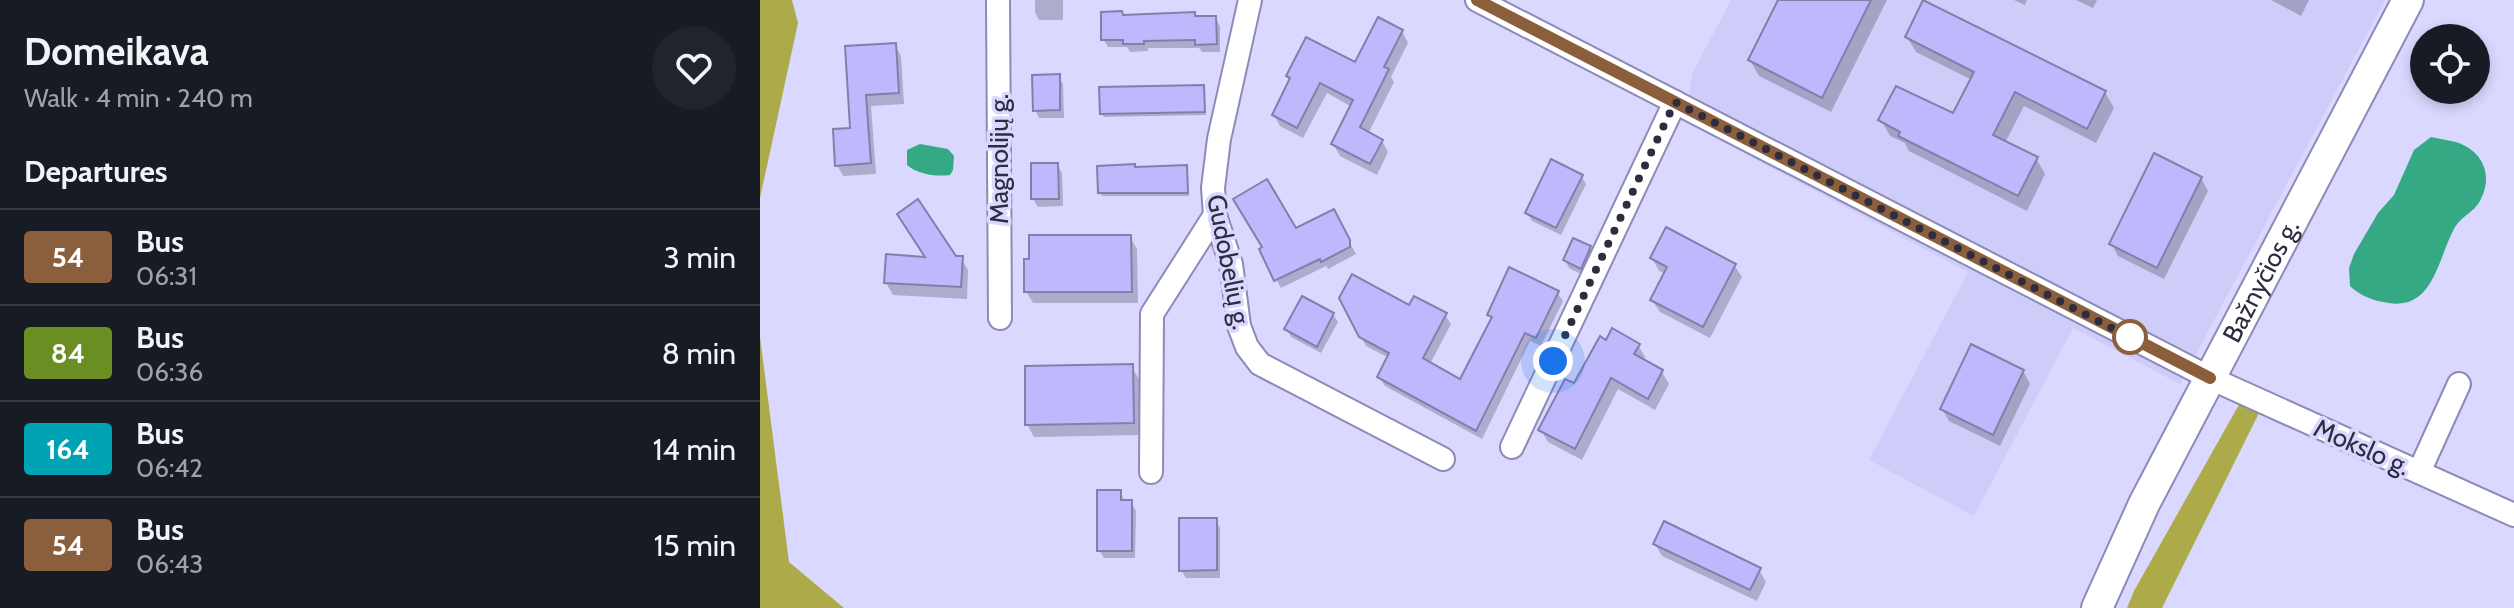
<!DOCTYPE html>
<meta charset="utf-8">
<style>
body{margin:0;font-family:Cabin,sans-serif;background:#20242c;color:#f1f3f6;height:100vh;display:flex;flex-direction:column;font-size:30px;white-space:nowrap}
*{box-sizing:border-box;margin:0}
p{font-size:26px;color:#9ea1a6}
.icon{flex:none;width:44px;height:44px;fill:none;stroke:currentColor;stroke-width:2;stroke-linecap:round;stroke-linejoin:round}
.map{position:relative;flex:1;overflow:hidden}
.details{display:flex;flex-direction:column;background:#171b24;width:760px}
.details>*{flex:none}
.badge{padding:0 16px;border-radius:6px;font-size:28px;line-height:52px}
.controls{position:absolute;left:1650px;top:24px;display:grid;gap:16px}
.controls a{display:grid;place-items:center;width:80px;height:80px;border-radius:50%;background:#171b24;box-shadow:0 4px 12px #0003;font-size:40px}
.you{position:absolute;width:40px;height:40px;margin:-20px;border:6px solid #fff;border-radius:50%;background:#1a73e8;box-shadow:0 0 0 12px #1a73e833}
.map>.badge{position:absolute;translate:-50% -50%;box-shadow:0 0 0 4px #fff}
h2{padding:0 24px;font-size:30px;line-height:72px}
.round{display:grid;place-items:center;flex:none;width:84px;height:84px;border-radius:42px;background:#20242c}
.head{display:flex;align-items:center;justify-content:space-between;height:136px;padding:0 24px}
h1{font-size:38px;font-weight:700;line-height:60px}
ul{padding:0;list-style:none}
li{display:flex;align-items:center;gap:24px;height:96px;padding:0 24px;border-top:2px solid #363941}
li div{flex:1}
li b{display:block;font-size:30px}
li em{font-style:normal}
li .badge{min-width:88px;font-weight:700;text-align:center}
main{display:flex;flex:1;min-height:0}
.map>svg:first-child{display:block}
.built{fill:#ceccf8}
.forest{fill:#adaa49}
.water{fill:#34a983}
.shadow{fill:#0003}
.building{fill:#beb9fd;stroke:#827fab;stroke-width:2}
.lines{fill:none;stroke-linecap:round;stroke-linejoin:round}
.minor-casing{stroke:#8d8ab7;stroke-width:26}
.secondary-casing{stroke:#8d8ab7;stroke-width:34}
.minor{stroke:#fff;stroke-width:22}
.secondary{stroke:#fff;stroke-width:30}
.line-casing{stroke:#fff;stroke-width:18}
.line{stroke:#8b5e3c;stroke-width:12}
.walk{stroke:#2e2c3f;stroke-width:8;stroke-dasharray:0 14.4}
.stop-dot{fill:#fff;stroke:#8b5e3c;stroke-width:4}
.labels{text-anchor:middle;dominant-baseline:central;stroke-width:7;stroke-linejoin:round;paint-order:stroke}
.street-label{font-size:26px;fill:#2e2c3f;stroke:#dad8ff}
</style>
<main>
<section class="details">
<div class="head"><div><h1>Domeikava</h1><p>Walk · 4 min · 240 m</p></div><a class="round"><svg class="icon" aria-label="heart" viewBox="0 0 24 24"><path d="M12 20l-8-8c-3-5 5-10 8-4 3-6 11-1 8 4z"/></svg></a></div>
<h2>Departures</h2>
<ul>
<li><span class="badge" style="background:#8b5e3c;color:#fff">54</span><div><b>Bus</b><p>06:31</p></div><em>3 min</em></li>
<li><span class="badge" style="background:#6b8e23;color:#fff">84</span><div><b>Bus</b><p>06:36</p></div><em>8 min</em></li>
<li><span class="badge" style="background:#00a3b4;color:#fff">164</span><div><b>Bus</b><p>06:42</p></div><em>14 min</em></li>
<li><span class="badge" style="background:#8b5e3c;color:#fff">54</span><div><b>Bus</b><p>06:43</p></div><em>15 min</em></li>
</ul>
</section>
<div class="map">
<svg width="1754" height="608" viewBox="0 0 1754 608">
<rect width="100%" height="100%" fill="#dad8ff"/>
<polygon class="built" points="971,0 1625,0 1420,384 1313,328 1214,516 1109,460 1208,272 925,122 932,74"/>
<g class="forest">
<polygon points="0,0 32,0 38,23 0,198"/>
<polygon points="0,337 29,562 84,608 0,608"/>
<polygon points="1485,394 1504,403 1402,608 1367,608 1374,591"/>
</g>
<g class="water">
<path d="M 1671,137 C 1679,139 1688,140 1696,142 C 1723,151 1734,175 1720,201 C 1714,212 1702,216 1695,227 C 1678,257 1674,310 1629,303 C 1614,301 1600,296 1590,286 L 1589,268 L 1594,254 L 1618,213 L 1634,195 L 1654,150 Z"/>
<path d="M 160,144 L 188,149 L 194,156 L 193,170 L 190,175 C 176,177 157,174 147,165 L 147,150 Z"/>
</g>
<g class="shadow">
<polygon points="275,0 303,0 303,20 279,20 275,12"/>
<polygon points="1020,0 1127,0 1071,112 999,76 990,60"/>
<polygon points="1254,0 1267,0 1265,5"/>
<polygon points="1316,0 1337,0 1333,8"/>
<polygon points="1511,0 1549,0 1541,16"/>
<polygon points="364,17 455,18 460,26 460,52 442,52 439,48 388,48 388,51 370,52 367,47 348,47 343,39"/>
<polygon points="642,31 648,43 631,77 634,82 608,134 622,141 628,152 617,175 580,156 573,144 592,107 567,93 543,138 520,126 514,115 531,81 528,76 596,65"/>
<polygon points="1147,37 1345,92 1354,108 1336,143 1264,106 1245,143 1276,158 1285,174 1267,211 1149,151 1145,143 1130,136 1121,120 1194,116 1212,80 1156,52"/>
<polygon points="135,45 141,56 144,104 111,106 116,174 83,176 77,165 92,130 87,48"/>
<polygon points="298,76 303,84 304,118 279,118 275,110"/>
<polygon points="443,87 446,115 344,117 342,114"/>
<polygon points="297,165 302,173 303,206 278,207 273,199"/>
<polygon points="426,167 429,196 342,196 340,193"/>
<polygon points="821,176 826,184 801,235 772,221 767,213"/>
<polygon points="1441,178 1448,191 1404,279 1358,256 1351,243"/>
<polygon points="573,212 596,254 568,269 566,266 521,288 501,250"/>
<polygon points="370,237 377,249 378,303 273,303 266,291"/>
<polygon points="830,248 835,256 825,276 809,268 805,260"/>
<polygon points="201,258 208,270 207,299 133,295 126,283 168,259"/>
<polygon points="892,258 974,265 982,277 950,338 900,312 892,300 906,274 899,271"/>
<polygon points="797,292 803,301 781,346 770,341 722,439 625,386 619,377 629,358 606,346 601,336 650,308 685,315 691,324 670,364 700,382 732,320 729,315"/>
<polygon points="573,314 578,322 561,353 531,337 527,329"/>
<polygon points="878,345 885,357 883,361 902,372 909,384 895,410 858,389 822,460 788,442 781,430 815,386"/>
<polygon points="371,366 379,379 380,435 274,437 267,424"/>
<polygon points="1263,371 1270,384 1240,446 1189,421 1182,409"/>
<polygon points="360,492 364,500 371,502 376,511 375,558 344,558 339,550"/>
<polygon points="456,520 460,528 460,578 426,578 421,570"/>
<polygon points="895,544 999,570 1006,582 997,601 902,556"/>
</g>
<g class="building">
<polygon points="1018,0 1111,0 1062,98 988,60"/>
<polygon points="1163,0 1346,91 1327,129 1255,92 1233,135 1278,157 1258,196 1138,136 1140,132 1118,120 1136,86 1193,113 1214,72 1145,37"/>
<polygon points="362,11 363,15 435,12 435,16 456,16 457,44 435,45 435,40 384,41 384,44 363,44 363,40 341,40 341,12"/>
<polygon points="618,17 643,30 624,67 629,69 600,127 623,140 610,164 571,144 593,100 560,83 537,128 512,115 530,78 526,76 546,37 595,62"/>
<polygon points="136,43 139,93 106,95 111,163 75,166 73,129 90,128 85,46"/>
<polygon points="300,74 300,110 273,111 272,75"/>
<polygon points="444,85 445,112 340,114 339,87"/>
<polygon points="1394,153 1442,177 1397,268 1349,244"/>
<polygon points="791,159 823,175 796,228 765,213"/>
<polygon points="271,163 298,163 299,199 271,199"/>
<polygon points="375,164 375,167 427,165 428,193 338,193 337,166"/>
<polygon points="507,179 536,228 574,209 590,240 590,247 561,262 560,259 514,281 499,249 502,247 473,199"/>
<polygon points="158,199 196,256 203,256 201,287 124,283 126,254 165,257 137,214"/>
<polygon points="906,227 976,264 943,327 890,300 907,267 890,258"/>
<polygon points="269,235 371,235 372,292 264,292 264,259 269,259"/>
<polygon points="813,238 831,246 821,269 803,260"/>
<polygon points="749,267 799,291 776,338 765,333 716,431 617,377 629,353 599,337 579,298 592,274 649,305 654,296 687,313 663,358 700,379 732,317 727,315"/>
<polygon points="542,296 574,313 557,347 524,329"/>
<polygon points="852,328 880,344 874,354 903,370 888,399 851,378 815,449 778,430 805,379 814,383 840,336 846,340"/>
<polygon points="1211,344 1264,370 1233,435 1180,409"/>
<polygon points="373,364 374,423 265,425 265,366"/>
<polygon points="337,490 361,490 361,500 372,500 372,551 337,551"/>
<polygon points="419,518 457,518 457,570 419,571"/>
<polygon points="904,521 1001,568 990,590 893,544"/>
</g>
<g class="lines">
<g class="minor-casing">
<g id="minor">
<polyline points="238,0 240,318"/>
<polyline points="490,0 459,139 453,188 455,215 471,264 479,326 487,347 500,364 683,459"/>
<polyline points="717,0 1450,378 1754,515"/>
<polyline points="752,447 915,102"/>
<polyline points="391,472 392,314 455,215"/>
<polyline points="1659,472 1699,384"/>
</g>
</g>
<g class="secondary-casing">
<g id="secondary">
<path id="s1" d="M 1337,608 L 1384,504 L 1648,0"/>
</g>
</g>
<use href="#minor" class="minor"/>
<use href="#secondary" class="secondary"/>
</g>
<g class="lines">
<g class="line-casing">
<polyline id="line" points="717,0 1450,378"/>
</g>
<use href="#line" class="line"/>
<polyline class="walk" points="793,361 915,102 1375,340 1370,337"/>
</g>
<circle class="stop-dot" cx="1370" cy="337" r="16"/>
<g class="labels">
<g class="street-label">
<text transform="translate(239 159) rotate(-90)">Magnolijų g.</text>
<text transform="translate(469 262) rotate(79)">Gudobelių g.</text>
<text stroke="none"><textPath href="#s1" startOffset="366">Bažnyčios g.</textPath></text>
<text transform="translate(1602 447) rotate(24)">Mokslo g.</text>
</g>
</g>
</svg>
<div class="controls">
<a><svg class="icon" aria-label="locate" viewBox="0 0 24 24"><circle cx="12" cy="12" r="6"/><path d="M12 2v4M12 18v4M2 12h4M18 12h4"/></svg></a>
</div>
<div class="you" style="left:793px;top:361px"></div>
</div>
</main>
